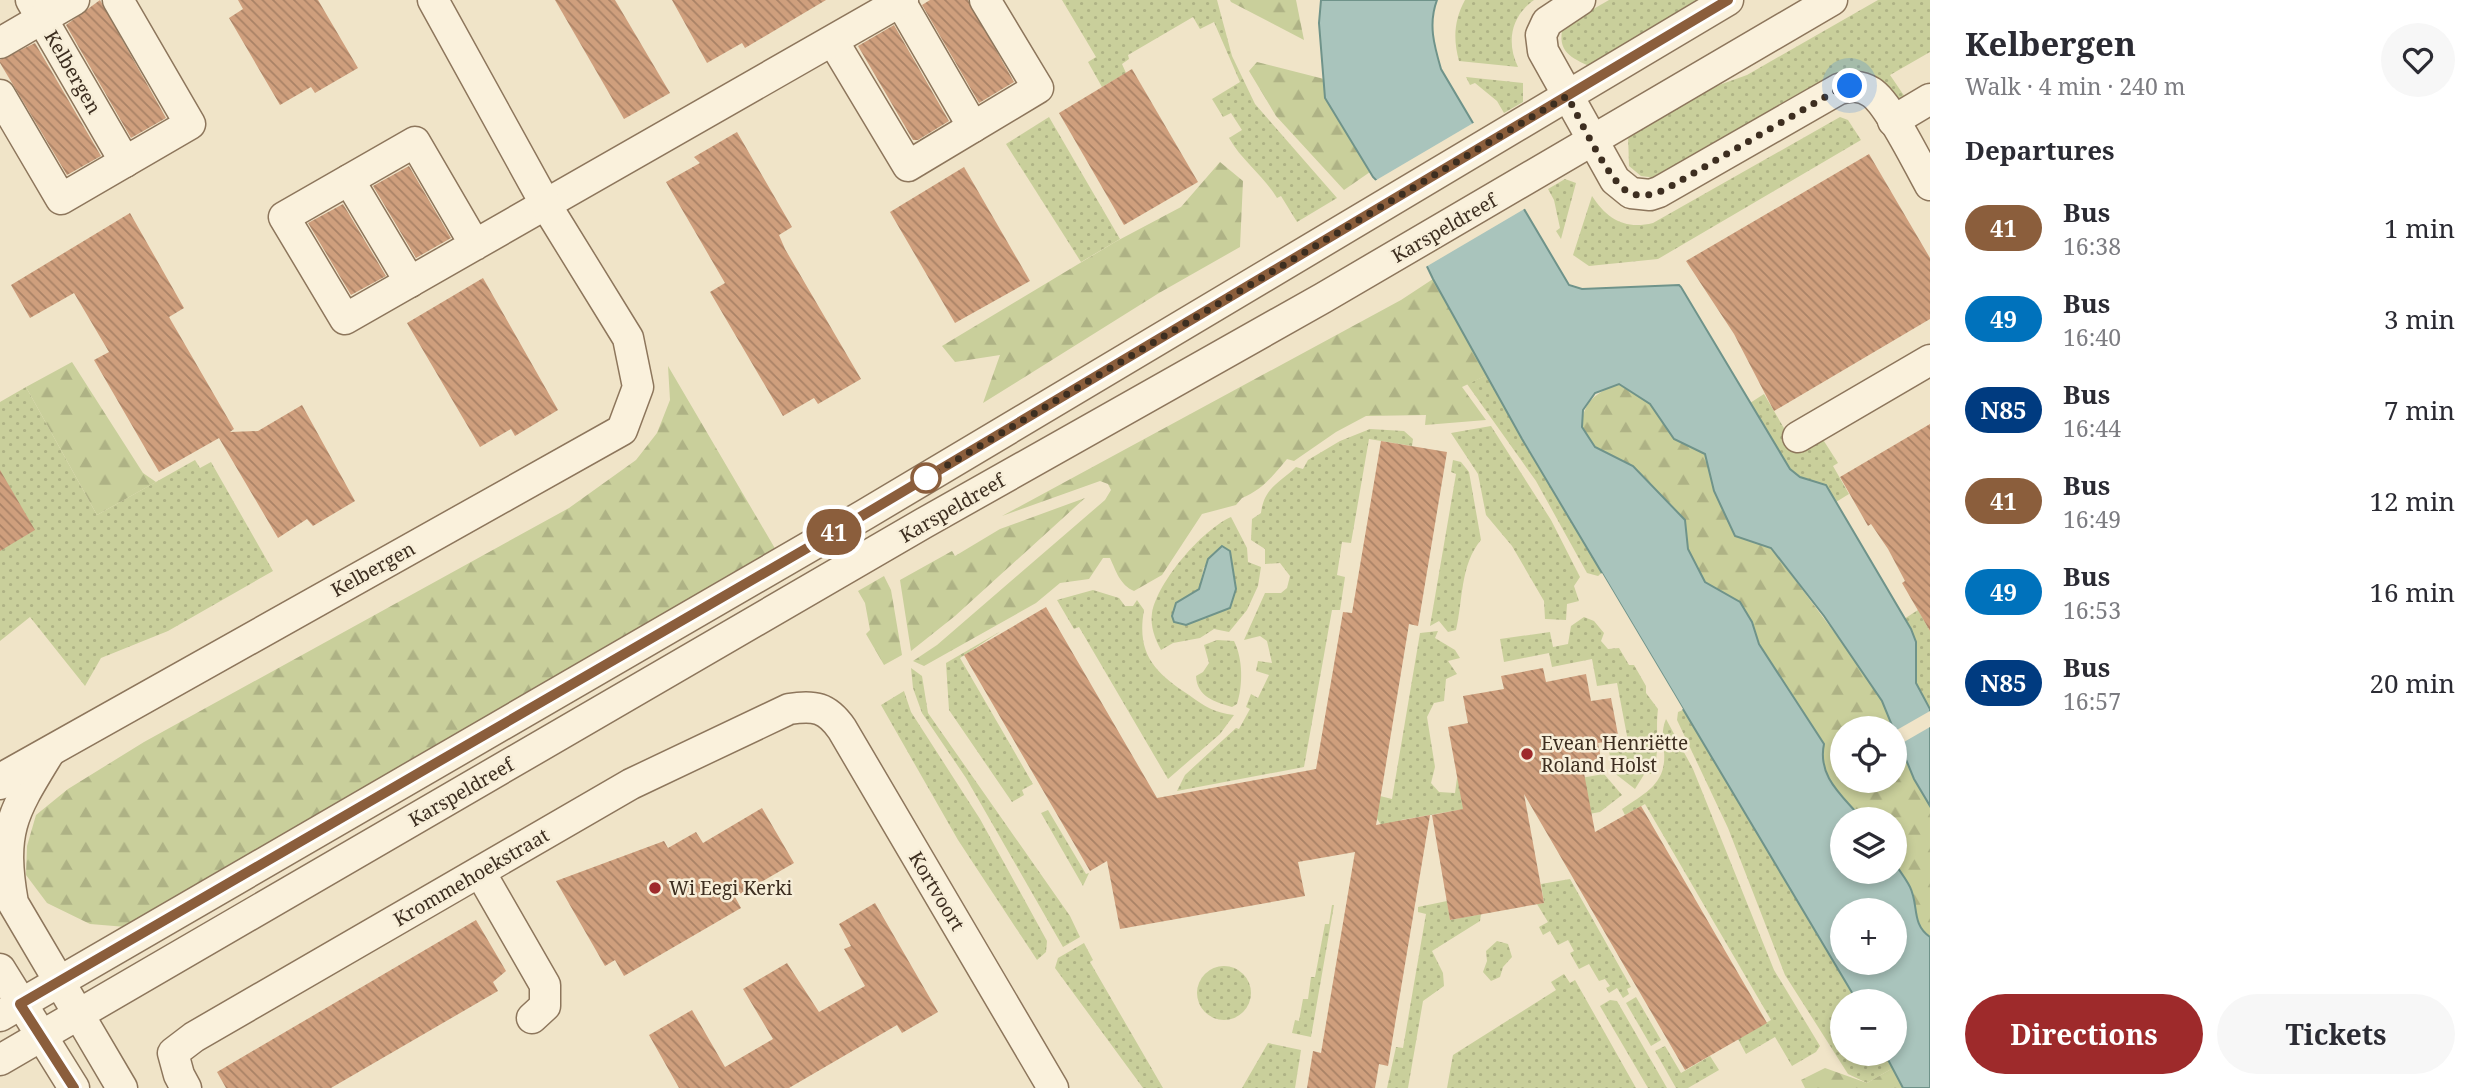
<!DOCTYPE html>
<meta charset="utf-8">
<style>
body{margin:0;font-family:"Noto Serif",serif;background:#f7f7f7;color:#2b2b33;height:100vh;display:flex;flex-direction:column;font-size:26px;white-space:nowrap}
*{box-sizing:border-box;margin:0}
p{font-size:23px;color:#7c7c81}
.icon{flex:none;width:38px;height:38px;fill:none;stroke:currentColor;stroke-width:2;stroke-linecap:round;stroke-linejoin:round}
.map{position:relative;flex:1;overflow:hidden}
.side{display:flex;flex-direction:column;background:#fff;width:560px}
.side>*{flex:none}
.badge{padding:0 14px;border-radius:23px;font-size:24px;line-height:46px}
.buttons{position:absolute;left:1830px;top:716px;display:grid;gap:14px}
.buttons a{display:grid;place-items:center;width:77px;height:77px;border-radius:50%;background:#fff;box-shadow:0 4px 10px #0003;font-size:35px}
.you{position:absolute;width:35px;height:35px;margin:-18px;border:5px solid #fff;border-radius:50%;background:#1a73e8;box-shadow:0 0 0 10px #1a73e833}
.map>.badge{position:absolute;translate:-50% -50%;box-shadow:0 0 0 4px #fff}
h2{padding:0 35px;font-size:26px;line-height:63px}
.round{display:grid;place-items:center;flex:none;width:74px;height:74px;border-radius:37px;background:#f7f7f7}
.headline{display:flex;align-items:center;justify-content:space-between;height:119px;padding:0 35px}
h1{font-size:33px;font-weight:700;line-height:52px}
.action{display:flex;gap:14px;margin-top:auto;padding:14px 35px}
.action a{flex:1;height:80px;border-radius:42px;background:#9e2a2b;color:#fff;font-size:28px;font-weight:700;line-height:80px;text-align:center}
.action a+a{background:#f7f7f7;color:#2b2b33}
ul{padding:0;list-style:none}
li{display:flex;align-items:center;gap:21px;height:91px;padding:0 35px}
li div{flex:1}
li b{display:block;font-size:26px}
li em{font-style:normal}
li .badge{min-width:77px;font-weight:700;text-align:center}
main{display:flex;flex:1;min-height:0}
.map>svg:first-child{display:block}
.grass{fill:url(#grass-dots);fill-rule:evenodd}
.forest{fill:url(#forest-firs)}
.water{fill:#a9c4bc;stroke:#6f938a;stroke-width:2;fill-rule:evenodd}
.pier{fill:#f0e4c8}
.building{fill:url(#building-back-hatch)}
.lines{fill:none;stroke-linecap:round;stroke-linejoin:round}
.minor-casing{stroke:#8d765c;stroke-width:33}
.minor{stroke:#faf1dc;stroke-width:30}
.line-casing{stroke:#fff;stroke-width:16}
.line{stroke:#8b5e3c;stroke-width:10}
.walk{stroke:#3d2e20;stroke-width:7;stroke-dasharray:0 12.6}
.stop-dot{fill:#fff;stroke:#8b5e3c;stroke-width:3.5}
.poi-dot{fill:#9e2a2b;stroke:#f7eed8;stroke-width:2.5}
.labels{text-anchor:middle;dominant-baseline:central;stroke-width:5;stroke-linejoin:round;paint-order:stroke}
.street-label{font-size:19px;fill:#3d2e20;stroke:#f7eed8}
.poi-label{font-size:19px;fill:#3d2e20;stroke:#f7eed8;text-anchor:start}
</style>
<main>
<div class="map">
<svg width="1930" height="1088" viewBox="0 0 1930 1088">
<defs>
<pattern id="grass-dots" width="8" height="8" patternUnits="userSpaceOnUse" patternTransform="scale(1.75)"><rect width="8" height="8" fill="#c9cf9b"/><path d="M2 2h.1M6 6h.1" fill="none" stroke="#aeb285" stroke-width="1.8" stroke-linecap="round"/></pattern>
<pattern id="forest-firs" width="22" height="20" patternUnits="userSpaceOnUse" patternTransform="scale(1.75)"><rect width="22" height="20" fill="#c9cf9b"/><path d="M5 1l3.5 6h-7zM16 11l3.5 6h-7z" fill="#aeb285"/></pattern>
<pattern id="building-back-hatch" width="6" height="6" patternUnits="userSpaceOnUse" patternTransform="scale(1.75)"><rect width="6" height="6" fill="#cf9f7d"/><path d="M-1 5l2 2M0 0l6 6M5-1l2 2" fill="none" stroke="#a98266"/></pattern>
</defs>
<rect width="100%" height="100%" fill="#f0e4c8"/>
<g class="grass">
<path d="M 1062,0 L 1217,0 L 1232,56 L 1255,104 L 1337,198 L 1297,222 L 1281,196 L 1277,198 C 1263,175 1242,161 1229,138 L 1242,130 L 1231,113 L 1223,117 L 1212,99 L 1240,82 L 1214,22 L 1200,29 L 1193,17 L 1128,55 L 1129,59 L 1122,64 L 1126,73 L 1102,87 L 1088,62 L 1096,57 Z"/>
<path d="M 1465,0 L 1534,0 C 1511,16 1506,42 1518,67 L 1459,61 C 1453,39 1454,20 1465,0 Z"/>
<path d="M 1609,0 L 1714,0 L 1593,68 C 1575,59 1558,54 1562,31 L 1576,19 Z"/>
<polygon points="1878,0 1930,0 1930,52 1890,75 1905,97 1897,100 1884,85 1657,178 1641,176 1629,166 1628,134 1677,100 1747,75"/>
<polygon points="1466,77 1523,83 1523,102 1504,113 1497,101 1475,83 1470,85"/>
<polygon points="1049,117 1120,239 1081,262 1006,144"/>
<path d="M 1840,117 L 1848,120 L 1861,140 L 1658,259 L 1589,266 L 1573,255 L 1592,196 C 1607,219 1625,230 1653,223 Z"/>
<polygon points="1565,179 1576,183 1561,239 1556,231 1560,228 1554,200 1548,189"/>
<polygon points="1487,375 1522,439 1604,572 1598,576 1587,573 1536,481 1467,384"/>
<polygon points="26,387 97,515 195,460 200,468 211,462 273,571 168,631 101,658 85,686 30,617 0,641 0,402"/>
<polygon points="1764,394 1798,452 1822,438 1838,463 1833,466 1849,494 1836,502 1826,485 1799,477 1790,469 1750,403"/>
<polygon points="1491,426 1551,520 1580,577 1574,586 1579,601 1567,604 1566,620 1545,619 1544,601 1512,546 1486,515 1478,474 1451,433"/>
<path d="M 1370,429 L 1404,431 L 1413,439 L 1412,446 L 1369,439 L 1351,543 L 1342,542 L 1337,575 L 1345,577 L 1340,610 L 1332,610 L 1304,767 L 1177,791 L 1185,775 L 1236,728 L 1239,729 L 1250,709 L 1246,707 L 1251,694 L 1258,698 L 1269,675 L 1256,671 L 1258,661 L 1272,663 L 1267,641 L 1260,636 L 1244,640 L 1265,593 L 1281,593 L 1287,588 L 1290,576 L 1280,563 L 1265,564 L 1265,549 L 1251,540 L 1252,519 L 1261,513 C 1264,487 1280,483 1296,467 L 1303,469 L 1308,460 L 1340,441 Z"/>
<path d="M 1453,460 L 1461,462 L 1469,472 L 1481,540 C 1460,565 1463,601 1456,630 L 1448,632 L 1439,621 L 1430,626 L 1456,474 L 1451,472 Z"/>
<path d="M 1231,517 L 1247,548 L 1248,562 L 1261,567 L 1258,586 L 1247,610 L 1229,632 L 1214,629 L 1200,638 L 1173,643 L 1161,650 C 1155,639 1150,626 1152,613 C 1158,581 1202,530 1231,517 ZM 1204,567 L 1232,575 L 1236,583 L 1223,611 L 1205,615 L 1186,625 L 1190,596 L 1199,589 Z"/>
<path d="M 1093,590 L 1119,598 L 1125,606 L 1133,606 L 1137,600 L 1144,610 C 1136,655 1156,673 1189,695 C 1204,706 1215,713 1234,715 L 1220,734 L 1168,779 L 1079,627 L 1074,629 L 1057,600 Z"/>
<polygon points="1918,610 1930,631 1930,709 1916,683 1904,619"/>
<path d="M 1584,617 L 1594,621 L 1604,633 L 1601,641 L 1608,649 L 1619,648 L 1629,665 L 1634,665 L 1646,686 L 1646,693 L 1658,709 C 1655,730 1661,759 1651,774 L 1645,773 L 1635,789 L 1613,772 L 1608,746 L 1628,741 L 1617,683 L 1597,686 L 1592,659 L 1552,667 L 1549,653 L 1504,662 L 1500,639 L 1550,632 L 1553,647 L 1568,644 L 1571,626 Z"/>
<polygon points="1001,631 960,658 1033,784 1022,790 1024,795 1012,802 949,710 946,663"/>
<polygon points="1438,631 1435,638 1455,650 1460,658 1448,661 1457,674 1446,679 1444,701 1434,703 1427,717 1435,767 1431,783 1439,792 1455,793 1457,778 1493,804 1401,820 1388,835 1371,810 1380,796 1392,799 1420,633"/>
<path d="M 1217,640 L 1234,641 C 1243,659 1243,685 1237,704 L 1232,707 C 1215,702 1197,697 1196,676 L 1203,672 L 1209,663 L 1204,645 Z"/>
<polygon points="911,668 922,676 928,713 1070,916 1080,937 1063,947 966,778 922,713 913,688"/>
<polygon points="904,691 911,712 980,819 1047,941 1046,952 1037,960 958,840 881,705"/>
<polygon points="1685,709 1857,1001 1843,1001 1843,1054 1885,1054 1893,1068 1867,1083 1848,1074 1785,975 1728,828 1677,720 1678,712"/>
<path d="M 1666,719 L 1693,769 L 1774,970 L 1820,1046 L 1816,1052 L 1792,1066 L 1775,1037 L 1746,1054 L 1738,1039 L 1771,1020 L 1645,804 L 1625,815 L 1622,809 C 1645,793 1667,784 1664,751 C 1663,739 1661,731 1666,719 Z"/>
<polygon points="1604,774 1622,795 1600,812 1561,819 1563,781"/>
<polygon points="1048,810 1086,874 1089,873 1083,886 1041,813"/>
<polygon points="1570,879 1631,987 1627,989 1629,994 1623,998 1617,988 1609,993 1606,988 1610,986 1605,979 1599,981 1589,964 1579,969 1570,953 1574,951 1568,940 1558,945 1550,931 1543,935 1539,927 1548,922 1537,904 1544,903 1541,884"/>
<polygon points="1447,901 1450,920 1481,914 1480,921 1432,951 1443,973 1444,986 1423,1001 1408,1088 1387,1088 1396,1047 1403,1048 1426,914 1418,912 1418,907"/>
<polygon points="1332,905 1334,905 1311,1037 1292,1033 1295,1020 1299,1021 1303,999 1308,999 1311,977 1315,977 1325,924 1329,924"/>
<polygon points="1497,941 1508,944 1512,957 1503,967 1500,977 1491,981 1483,972 1487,961 1486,951"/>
<polygon points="1084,943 1093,960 1090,962 1163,1088 1143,1088 1055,968 1058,958"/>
<circle cx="1224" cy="993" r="27"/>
<polygon points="1564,974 1570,983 1575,980 1636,1088 1447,1088 1453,1055 1556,990 1551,982"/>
<polygon points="1636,997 1661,1040 1651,1046 1626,1003"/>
<polygon points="1610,1000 1617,1001 1667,1088 1648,1088 1600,1006"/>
<polygon points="1268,1043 1301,1050 1295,1088 1242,1088"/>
<polygon points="1665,1046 1681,1073 1710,1056 1719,1070 1688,1088 1676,1088 1655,1051"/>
</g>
<g class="forest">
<polygon points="1230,0 1296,0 1304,40 1231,2"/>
<polygon points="1257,62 1324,79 1325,98 1370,172 1344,190 1276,116 1249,71"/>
<polygon points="1220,162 1243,181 1240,247 1159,293 983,403 1000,355 955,362 942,346 1115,242 1181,207"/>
<path d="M 1433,279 L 1487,375 L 1462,387 L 1486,420 L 1425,425 L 1426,415 L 1366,416 L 1336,432 L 1294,461 L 1287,459 C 1273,476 1262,490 1242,498 L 1236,505 L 1202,514 L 1162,575 L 1134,591 C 1120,585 1116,571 1110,558 L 1103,558 L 1089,579 L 1060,583 L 1036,603 L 924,666 L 913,661 L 937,645 L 1105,500 L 1111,490 L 1108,484 L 1100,481 L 1002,516 L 1401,300 Z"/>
<polygon points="72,362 143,473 156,482 97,515 26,387"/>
<polygon points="668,366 780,557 126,927 90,924 47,903 26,875 27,846 36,815 68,789 144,742 569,508 636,460 657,433 670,400"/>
<path d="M 1619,384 L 1650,404 L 1674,439 L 1705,454 L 1714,491 L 1735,536 L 1771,548 L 1852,656 L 1882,701 L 1893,728 L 1843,728 L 1843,780 L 1895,780 L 1895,733 L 1914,779 L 1930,806 L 1930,937 L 1922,932 L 1915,914 L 1912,890 L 1895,864 L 1895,819 L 1862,819 C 1843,796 1817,777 1824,744 L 1759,644 L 1752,622 L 1740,602 L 1705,582 L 1688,549 L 1685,520 L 1633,466 L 1595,447 L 1581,427 C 1584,401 1595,393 1619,384 Z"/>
<polygon points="1085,498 955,616 911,651 900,580 952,551 955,556 1000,529"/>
<polygon points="884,576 891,590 902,655 884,665 866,634 870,630 865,603 858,591"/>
<polygon points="1825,1068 1867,1083 1893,1068 1903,1088 1805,1088 1801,1080"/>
</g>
<g class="water">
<path d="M 1321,0 L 1437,0 C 1428,24 1434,45 1441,69 L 1569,285 L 1582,289 L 1679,285 L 1681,287 L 1790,469 L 1800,477 L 1826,485 L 1911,629 L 1916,642 L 1916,683 L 1930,709 L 1930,806 L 1914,779 L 1882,701 L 1824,616 L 1771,548 L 1735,536 L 1714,491 L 1705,454 L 1674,439 L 1650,404 L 1619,384 L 1595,393 L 1583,410 L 1582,427 L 1595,447 L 1633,466 L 1685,520 L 1688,549 L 1705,582 L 1740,602 L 1752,622 L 1759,644 L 1824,744 C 1817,777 1843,796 1862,819 L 1843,819 L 1843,872 L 1895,872 L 1895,864 C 1900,871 1906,879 1910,887 C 1919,905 1911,924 1930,937 L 1930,1088 L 1903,1088 L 1885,1054 L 1895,1054 L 1895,1001 L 1857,1001 L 1522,439 L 1433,279 L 1394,198 L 1373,177 L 1325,98 L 1319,23 ZM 1843,910 L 1895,910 L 1895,962 L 1843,962 Z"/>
<polygon points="1222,546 1230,551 1236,589 1230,608 1186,625 1174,622 1172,616 1176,603 1199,589 1208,559"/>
</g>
<g class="pier">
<polygon points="1475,122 1526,208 1424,268 1391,200 1373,182"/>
<polygon points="1602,573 1683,709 1680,711 1599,575"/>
<polygon points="1930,711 1930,727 1897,746 1895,731"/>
</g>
<g class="building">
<polygon points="100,0 166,118 131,138 66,25"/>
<polygon points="238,0 318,0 358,68 315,93 311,87 280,105 229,18 243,9"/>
<polygon points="555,0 615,0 670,93 624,119"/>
<polygon points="672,0 826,0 745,48 742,43 707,63"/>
<polygon points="930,0 968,0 1014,82 979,103 922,5"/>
<polygon points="894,25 949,121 918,140 913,140 858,46"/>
<polygon points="35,43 101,156 67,175 0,63 0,60"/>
<polygon points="1132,69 1198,182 1124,225 1059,113"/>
<polygon points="737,132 792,227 779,235 785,249 861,379 818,404 814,398 783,416 710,292 725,283 666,182 700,163 694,157"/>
<polygon points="1869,154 1930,258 1930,319 1774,411 1734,334 1686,261"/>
<polygon points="409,166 451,238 416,258 373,186"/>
<polygon points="964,167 1030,281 955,323 890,212"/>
<polygon points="343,204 386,276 351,295 308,223"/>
<polygon points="130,213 184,308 169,317 234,429 230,432 258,431 302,405 355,501 313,526 307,519 278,538 219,438 159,472 94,360 109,352 74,293 30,318 11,285"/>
<polygon points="483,278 558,410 515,436 511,429 480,447 407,323"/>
<polygon points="1930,424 1930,631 1902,583 1905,581 1888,549 1871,524 1868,526 1840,477"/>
<polygon points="1381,441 1447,452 1418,626 1409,624 1376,825 1430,815 1388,1066 1379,1064 1375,1088 1307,1088 1313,1051 1321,1053 1355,852 1298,862 1305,896 1120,929 1107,861 1090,871 964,655 1046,607 1157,798 1316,769 1343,612 1352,613"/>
<polygon points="0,470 35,530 0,551"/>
<polygon points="1543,668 1546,682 1586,674 1591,701 1611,698 1619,740 1598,743 1603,770 1584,773 1595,832 1641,806 1767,1023 1685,1070 1524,794 1544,903 1450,920 1432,815 1463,809 1448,727 1468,723 1463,696 1504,689 1501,676"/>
<polygon points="762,808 794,863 735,897 741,908 624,976 615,960 605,966 556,881 664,841 668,848 696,832 703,843"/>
<polygon points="875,903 938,1012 902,1033 897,1025 789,1088 679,1088 649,1035 692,1010 725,1067 773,1039 743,989 787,963 819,1012 865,986 844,949 851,946 839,924"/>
<polygon points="476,920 506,971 493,982 498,991 331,1088 226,1088 217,1072"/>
</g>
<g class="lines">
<g class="minor-casing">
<g id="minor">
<polyline points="31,0 125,162"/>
<path d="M 1580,0 L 1547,22 L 1541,35 L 1543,51 L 1615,180 L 1631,193 L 1650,195 L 1659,192 L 1839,89 C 1850,86 1860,85 1871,92 C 1889,103 1918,164 1930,185"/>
<polyline points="900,1 973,127"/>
<polyline points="833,41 908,166 1038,88 985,0"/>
<polyline points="0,43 74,0"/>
<polyline points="0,95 61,199 190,124 118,0"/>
<polyline points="1893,121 1930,99"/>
<polyline points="349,180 410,282"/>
<polyline points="475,245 415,142 284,217 345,319 903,0"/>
<polyline points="1798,437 1930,360"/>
<path d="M 49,753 C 13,812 0,830 13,903 L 122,1088"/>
<polyline points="0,784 9,774 622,430 638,387 628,338 546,205 433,0"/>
<polyline points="480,872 545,985 545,1006 532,1018"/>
<polyline points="0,969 74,1088"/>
<polyline points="0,1016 864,515 1728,0"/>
<polyline points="0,1060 924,523 1323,298 1832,0"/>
<path d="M 186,1088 L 179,1075 L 173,1053 L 194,1037 L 631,784 L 789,709 C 814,705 827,707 842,729 L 1053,1088"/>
</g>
</g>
<use href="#minor" class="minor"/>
</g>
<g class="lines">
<g class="line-casing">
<polyline id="line" points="74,1088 20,1004 840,529 1728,0"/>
</g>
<use href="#line" class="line"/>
<path class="walk" d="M 926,478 L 1567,96 C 1580,118 1609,184 1630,193 C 1643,198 1656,194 1668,188 L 1839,89 L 1850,86"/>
</g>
<circle class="stop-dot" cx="926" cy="478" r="14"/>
<g class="poi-dot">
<circle cx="1527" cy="754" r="7"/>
<circle cx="655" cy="888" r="7"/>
</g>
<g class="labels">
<g class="street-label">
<text transform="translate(73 72) rotate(60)">Kelbergen</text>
<text transform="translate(1444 228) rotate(-30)">Karspeldreef</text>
<text transform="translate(952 508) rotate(-30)">Karspeldreef</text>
<text transform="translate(373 569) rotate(-29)">Kelbergen</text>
<text transform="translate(461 792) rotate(-30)">Karspeldreef</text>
<text transform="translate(471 877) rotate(-30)">Krommehoekstraat</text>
<text transform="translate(937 891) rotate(59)">Kortvoort</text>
</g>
<g class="poi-label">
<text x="1541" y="743">Evean Henriëtte<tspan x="1541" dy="22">Roland Holst</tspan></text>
<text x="669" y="888">Wi Eegi Kerki</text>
</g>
</g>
</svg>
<div class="buttons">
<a><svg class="icon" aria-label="locate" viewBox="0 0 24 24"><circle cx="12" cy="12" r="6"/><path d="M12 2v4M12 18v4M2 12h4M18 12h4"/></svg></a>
<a><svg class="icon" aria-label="layers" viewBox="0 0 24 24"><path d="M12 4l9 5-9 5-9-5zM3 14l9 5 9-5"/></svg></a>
<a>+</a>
<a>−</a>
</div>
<div class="you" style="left:1850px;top:86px"></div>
<b class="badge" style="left:834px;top:532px;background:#8b5e3c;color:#fff">41</b>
</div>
<section class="side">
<div class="headline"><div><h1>Kelbergen</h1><p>Walk · 4 min · 240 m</p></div><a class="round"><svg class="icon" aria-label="heart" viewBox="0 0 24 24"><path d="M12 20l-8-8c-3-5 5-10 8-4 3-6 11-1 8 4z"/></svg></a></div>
<h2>Departures</h2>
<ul>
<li><span class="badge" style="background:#8b5e3c;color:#fff">41</span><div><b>Bus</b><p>16:38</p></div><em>1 min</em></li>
<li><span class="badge" style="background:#0072bc;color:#fff">49</span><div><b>Bus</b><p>16:40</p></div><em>3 min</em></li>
<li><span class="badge" style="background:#003b80;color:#fff">N85</span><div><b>Bus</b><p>16:44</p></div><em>7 min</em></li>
<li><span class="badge" style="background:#8b5e3c;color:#fff">41</span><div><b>Bus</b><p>16:49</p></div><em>12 min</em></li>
<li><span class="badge" style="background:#0072bc;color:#fff">49</span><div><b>Bus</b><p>16:53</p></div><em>16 min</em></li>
<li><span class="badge" style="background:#003b80;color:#fff">N85</span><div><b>Bus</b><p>16:57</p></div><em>20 min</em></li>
</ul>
<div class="action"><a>Directions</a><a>Tickets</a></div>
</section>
</main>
